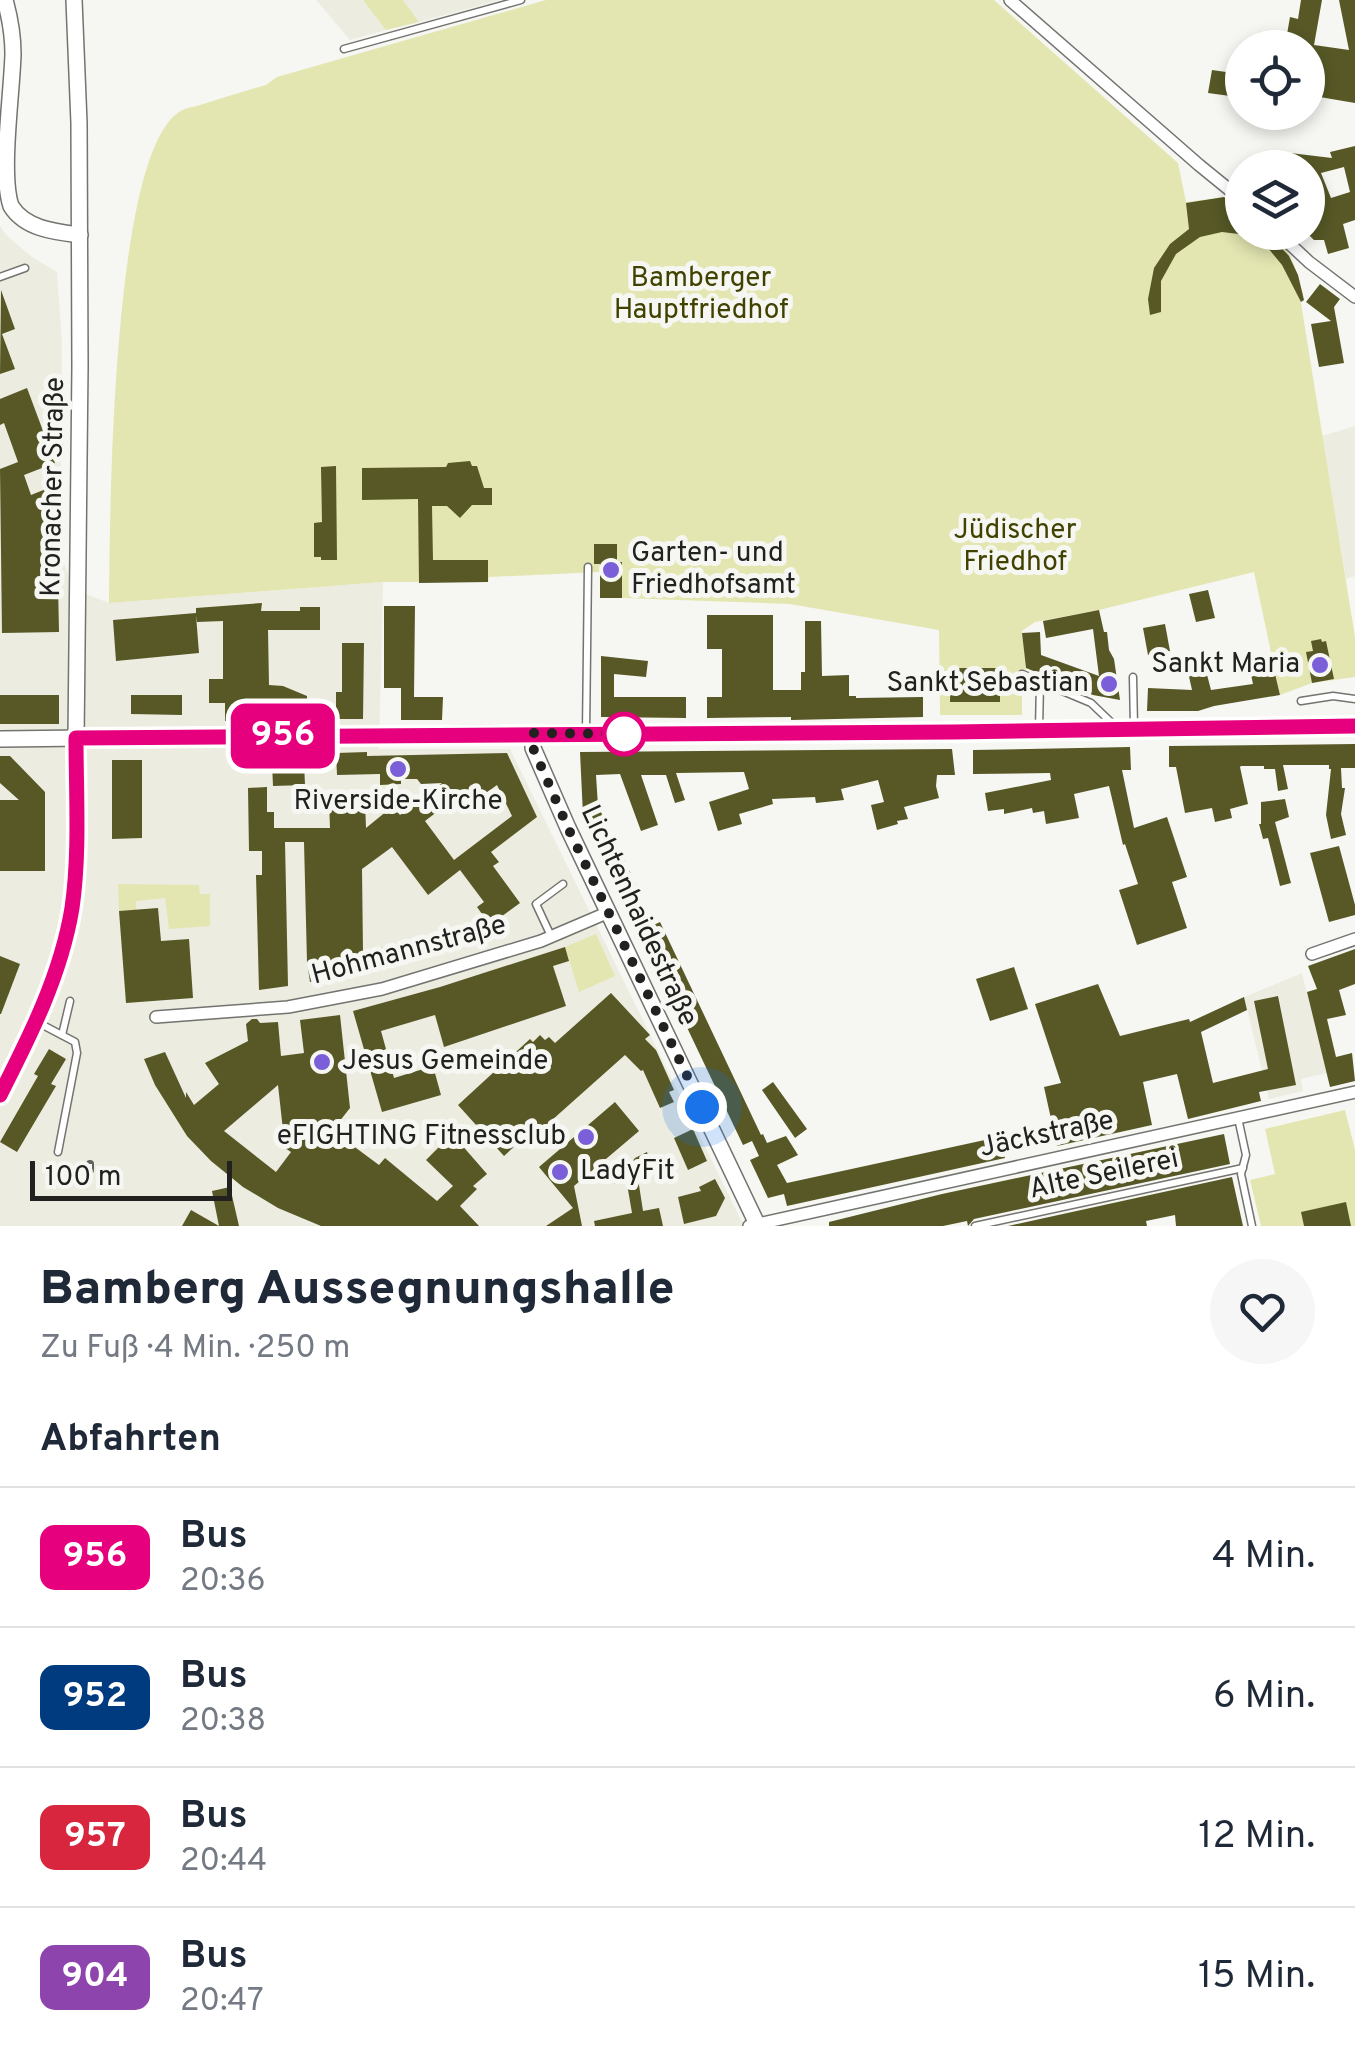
<!DOCTYPE html>
<html lang="de">
<meta charset="utf-8">
<style>
body{margin:0;font-family:Overpass,sans-serif;background:#f6f6f7;color:#1f2937;height:100vh;display:flex;flex-direction:column;font-size:38px;white-space:nowrap}
*{box-sizing:border-box;margin:0}
p{font-size:32px;color:#747a83}
.icon{flex:none;width:55px;height:55px;fill:none;stroke:currentColor;stroke-width:2;stroke-linecap:round;stroke-linejoin:round}
.map{position:relative;height:1226px;overflow:hidden}
.details{display:flex;flex-direction:column;background:#fff;flex:1}
.details>*{flex:none}
.badge{padding:0 20px;border-radius:15px;font-size:35px;line-height:65px}
.buttons{position:absolute;left:1225px;top:30px;display:grid;gap:20px}
.buttons a{display:grid;place-items:center;width:100px;height:100px;border-radius:50%;background:#fff;box-shadow:0 5px 15px #0003;font-size:50px}
.scale{position:absolute;left:30px;bottom:25px;width:202px;box-sizing:border-box;padding-left:10px;border:5px solid #212120;border-top:0;font-size:28px;line-height:35px;white-space:nowrap;color:#212120;-webkit-text-stroke:8px #f6f7f2;paint-order:stroke}
.you{position:absolute;width:50px;height:50px;margin:-25px;border:8px solid #fff;border-radius:50%;background:#1a73e8;box-shadow:0 0 0 15px #1a73e833}
.map>.badge{position:absolute;translate:-50% -50%;box-shadow:0 0 0 5px #fff}
h2{padding:0 40px;font-size:38px;line-height:90px}
.round{display:grid;place-items:center;flex:none;width:105px;height:105px;border-radius:52px;background:#f6f6f7}
.overview{display:flex;align-items:center;justify-content:space-between;height:170px;padding:0 40px}
h1{font-size:48px;font-weight:800;line-height:75px}
ul{padding:0;list-style:none}
li{display:flex;align-items:center;gap:30px;height:140px;padding:0 40px;border-top:2px solid #e0e1e3}
li div{flex:1}
li b{display:block;font-size:38px}
li em{font-style:normal}
li .badge{min-width:110px;font-weight:700;text-align:center}
.map>svg:first-child{display:block}
.built{fill:#ecece0}
.green{fill:#e3e6b1}
.building{fill:#575826;fill-rule:evenodd}
.lines{fill:none;stroke-linecap:round;stroke-linejoin:round}
.lane-casing{stroke:#73736f;stroke-width:9}
.street-casing{stroke:#73736f;stroke-width:14}
.secondary-casing{stroke:#73736f;stroke-width:18}
.lane{stroke:#fff;stroke-width:6}
.street{stroke:#fff;stroke-width:11}
.secondary{stroke:#fff;stroke-width:15}
.rail-casing{stroke:#61615f;stroke-width:8}
.rail{stroke:#f6f7f2;stroke-width:4;stroke-dasharray:11;stroke-linecap:butt}
.line-casing{stroke:#fff;stroke-width:22}
.line{stroke:#e6007e;stroke-width:15}
.walk{stroke:#212120;stroke-width:10;stroke-dasharray:0 18}
.poi-dot{fill:#7a5fd9;stroke:#f6f7f2;stroke-width:4}
.stop-dot{fill:#fff;stroke:#e6007e;stroke-width:5}
.labels{text-anchor:middle;dominant-baseline:central;stroke-width:10;stroke-linejoin:round;paint-order:stroke}
.park-label{font-size:28px;fill:#414100;stroke:#f6f7f2}
.street-label{font-size:28px;fill:#212120;stroke:#f6f7f2}
.poi-label{font-size:28px;fill:#212120;stroke:#f6f7f2;text-anchor:start}
</style>
<div class="map">
<svg width="1355" height="1226" viewBox="0 0 1355 1226">
<rect width="100%" height="100%" fill="#f6f7f2"/>
<g class="built">
<polygon points="316,0 363,0 386,30 350,40"/>
<polygon points="403,0 500,0 419,22"/>
<polygon points="0,226 6,235 32,257 57,272 62,342 60,555 75,590 109,603 383,582 379,749 510,749 744,1226 0,1226"/>
<polygon points="1355,426 1355,576 1346,579 1322,436"/>
<polygon points="1302,973 1327,1073 1301,1079 1303,1091 1269,1099 1244,997"/>
</g>
<g class="green">
<polygon points="363,0 403,0 419,22 386,30"/>
<path d="M 546,0 L 994,0 L 1178,163 L 1186,202 L 1235,196 L 1238,223 L 1242,225 L 1242,232 C 1250,233 1260,231 1267,234 C 1290,243 1298,274 1303,295 L 1300,297 L 1355,637 L 1355,677 L 1312,683 L 1280,695 L 1254,572 L 1099,610 L 1035,622 L 1022,631 L 1026,671 L 1022,672 L 1022,715 L 940,715 L 939,630 L 790,604 L 622,598 L 599,572 L 489,577 L 488,582 L 383,582 L 109,603 C 110,517 111,156 179,112 C 184,108 194,107 200,105 C 222,98 244,91 266,85 L 277,77 Z"/>
<polygon points="118,884 199,885 200,894 210,894 210,926 169,929 165,898 136,901 136,910 119,911"/>
<polygon points="596,934 615,976 579,992 565,947"/>
<polygon points="1345,1110 1355,1150 1355,1226 1261,1226 1250,1180 1275,1174 1265,1129"/>
</g>
<g class="building">
<polygon points="1301,0 1322,0 1314,45 1349,50 1339,0 1355,0 1355,103 1308,95 1308,64 1310,45 1286,40 1290,17 1298,19"/>
<polygon points="1212,70 1233,73 1230,96 1208,93"/>
<path d="M 1355,146 L 1355,220 L 1343,224 L 1349,248 L 1328,254 L 1324,240 L 1314,240 L 1308,234 L 1308,204 L 1318,207 L 1308,175 L 1308,168 L 1254,168 L 1256,155 L 1281,159 L 1282,152 L 1332,158 L 1330,152 ZM 1344,167 L 1350,192 L 1331,198 L 1321,173 Z"/>
<polygon points="1224,197 1236,207 1238,224 1242,225 1242,232 1268,234 1289,256 1298,275 1304,300 1301,302 1282,265 1268,248 1247,235 1222,232 1200,237 1176,254 1161,281 1161,312 1150,315 1148,299 1154,268 1170,244 1189,229 1186,203"/>
<polygon points="1320,284 1340,299 1334,307 1344,363 1319,367 1311,324 1331,321 1306,302"/>
<polygon points="1,290 15,329 2,334 15,369 0,374"/>
<polygon points="27,388 55,463 24,475 31,495 56,485 59,632 2,633 0,469 18,462 4,423 0,425 0,399"/>
<polygon points="470,461 472,466 477,466 484,488 492,488 492,505 472,505 460,518 447,506 432,506 433,560 488,560 488,582 419,583 418,499 362,500 362,468 446,467 448,463"/>
<polygon points="336,466 337,560 321,560 321,557 314,557 314,523 322,522 321,467"/>
<polygon points="594,544 617,544 617,562 622,562 622,598 600,598 600,564 594,564"/>
<polygon points="1208,590 1215,618 1196,622 1189,594"/>
<polygon points="262,603 261,611 300,611 300,607 320,607 320,630 268,630 269,685 283,686 307,696 307,701 310,701 311,720 225,721 225,703 209,703 209,679 223,679 223,621 197,622 196,615 199,653 116,661 113,620 196,613 196,608"/>
<polygon points="384,606 415,606 414,697 443,697 442,720 401,720 401,688 384,688"/>
<polygon points="1099,610 1104,632 1107,632 1109,650 1114,659 1120,700 1093,695 1026,668 1022,633 1040,632 1041,655 1099,676 1093,629 1046,638 1043,621"/>
<polygon points="707,615 773,615 773,690 801,690 801,672 805,672 805,621 821,621 822,676 849,675 849,696 856,696 856,698 923,697 923,717 791,720 791,717 707,718 707,697 722,697 722,649 707,649"/>
<polygon points="1165,624 1170,651 1148,655 1143,628"/>
<polygon points="1321,639 1322,642 1326,641 1334,679 1312,683 1306,652 1313,651 1311,641"/>
<polygon points="342,643 364,643 363,719 332,719 332,708 336,708 336,692 342,692"/>
<polygon points="601,656 648,661 646,677 614,674 614,697 686,697 686,718 601,717"/>
<polygon points="1273,665 1280,695 1214,706 1198,711 1147,711 1148,688 1192,690 1188,672 1205,667 1211,690 1253,684 1250,670"/>
<polygon points="951,668 1000,668 1000,702 950,702"/>
<rect x="0" y="695" width="59" height="29"/>
<polygon points="131,695 182,695 182,715 131,714"/>
<polygon points="1355,744 1355,768 1341,768 1342,788 1345,788 1341,814 1346,835 1331,839 1326,815 1331,769 1329,769 1329,765 1283,765 1288,789 1278,791 1275,769 1264,769 1264,766 1241,766 1240,767 1248,804 1230,809 1232,818 1215,822 1212,808 1185,813 1176,767 1169,767 1169,746"/>
<polygon points="1130,747 1131,770 1122,770 1134,828 1167,817 1187,877 1172,882 1187,928 1137,945 1119,890 1138,884 1125,844 1123,845 1109,786 1074,794 1079,818 1046,824 1044,811 1033,813 1032,808 1004,814 1004,809 988,811 985,793 1051,780 1050,773 973,774 973,750"/>
<polygon points="952,749 955,775 937,775 936,786 939,798 904,807 908,819 897,821 898,824 877,830 871,805 884,802 878,780 841,789 844,800 816,803 815,797 772,799 773,804 739,814 742,824 718,831 709,802 749,789 744,772 676,773 685,800 675,803 666,775 641,775 658,825 641,831 620,774 596,775 598,806 637,886 620,894 583,815 580,752"/>
<path d="M 367,752 L 367,756 L 507,753 L 537,817 L 491,852 L 499,862 L 493,866 L 520,903 L 490,925 L 477,907 L 484,902 L 460,870 L 428,895 L 392,847 L 362,869 L 363,953 L 406,940 L 412,960 L 370,972 L 310,982 L 307,962 L 304,842 L 285,842 L 288,986 L 259,990 L 256,875 L 262,875 L 262,851 L 249,851 L 248,788 L 267,787 L 267,812 L 274,812 L 274,828 L 330,828 L 329,801 L 365,801 L 366,828 L 393,806 L 400,815 L 442,783 L 421,784 L 417,779 L 401,779 L 401,784 L 380,785 L 380,774 L 337,775 L 336,753 ZM 497,785 L 512,816 L 454,860 L 425,821 L 459,795 L 468,806 Z"/>
<polygon points="0,756 10,756 45,792 45,871 0,871 0,800 19,800 0,783"/>
<polygon points="112,760 142,760 142,838 112,839"/>
<polygon points="272,763 304,763 305,785 273,786"/>
<polygon points="1285,799 1289,817 1275,822 1291,883 1280,886 1268,838 1263,839 1259,824 1261,824 1261,802"/>
<polygon points="1339,846 1355,905 1355,915 1329,922 1310,853"/>
<polygon points="158,908 161,941 189,939 193,998 126,1003 119,911"/>
<polygon points="660,922 761,1135 763,1134 767,1143 786,1136 798,1155 777,1165 787,1183 994,1138 995,1145 1002,1144 1005,1158 787,1206 784,1194 768,1198 750,1160 759,1156 752,1141 743,1145 641,931"/>
<polygon points="565,947 569,961 553,966 566,1006 444,1047 435,1015 381,1031 394,1078 433,1066 441,1095 382,1112 353,1011 440,987"/>
<polygon points="1355,949 1355,984 1339,990 1346,1015 1327,1019 1336,1057 1352,1053 1355,1081 1330,1087 1307,992 1317,989 1308,966"/>
<polygon points="0,956 20,964 1,1014 0,1014"/>
<polygon points="1014,967 1028,1009 990,1021 976,979"/>
<polygon points="1098,984 1120,1036 1189,1019 1190,1022 1244,997 1247,1010 1201,1032 1213,1083 1268,1069 1254,1001 1278,996 1296,1085 1259,1092 1261,1101 1188,1119 1177,1074 1143,1082 1152,1125 1057,1146 1044,1087 1061,1083 1035,1004"/>
<polygon points="611,993 650,1035 645,1039 656,1050 674,1090 669,1092 674,1102 660,1108 643,1070 641,1071 625,1055 533,1137 529,1133 504,1156 458,1105 530,1039 533,1042 540,1035 545,1040 549,1037 555,1043"/>
<path d="M 340,1015 L 350,1108 L 339,1122 L 358,1137 L 352,1145 L 379,1165 L 385,1158 L 437,1201 L 453,1186 L 426,1160 L 442,1144 L 436,1138 L 447,1128 L 487,1174 L 473,1186 L 477,1189 L 460,1206 L 479,1226 L 321,1226 L 278,1208 L 243,1187 L 211,1161 L 187,1136 L 155,1085 L 144,1059 L 165,1052 L 186,1098 L 186,1092 L 194,1105 L 219,1084 L 205,1063 L 248,1041 L 246,1024 L 252,1019 L 257,1019 L 260,1023 L 278,1022 L 281,1056 L 304,1053 L 300,1020 ZM 278,1085 L 285,1148 L 291,1152 L 276,1172 L 224,1131 Z"/>
<polygon points="49,1049 66,1059 51,1084 56,1086 17,1152 0,1142 38,1076 34,1074"/>
<polygon points="773,1082 807,1129 795,1138 762,1090"/>
<polygon points="615,1102 639,1131 574,1186 582,1226 546,1226 573,1208 539,1167"/>
<polygon points="693,1129 707,1161 688,1170 674,1138"/>
<polygon points="1224,1134 1230,1164 974,1219 968,1226 967,1221 943,1226 829,1226 829,1222 942,1194"/>
<polygon points="647,1152 650,1165 637,1172 643,1211 659,1208 663,1226 595,1226 594,1221 632,1213 626,1178 614,1184 635,1158"/>
<polygon points="1232,1177 1243,1226 1176,1226 1175,1215 1146,1221 1147,1226 1008,1226"/>
<polygon points="715,1179 725,1198 716,1216 684,1224 678,1197 701,1191 699,1187"/>
<polygon points="230,1187 239,1226 182,1226 191,1210 219,1226 212,1191"/>
<polygon points="1346,1202 1351,1226 1304,1226 1301,1212"/>
</g>
<g class="lines">
<g class="lane-casing">
<g id="lane">
<polyline points="344,49 521,0"/>
<polyline points="0,277 25,268"/>
<polyline points="1022,674 1091,703 1115,726"/>
<polyline points="1133,677 1134,728"/>
<polyline points="1301,701 1333,696 1355,699"/>
<polyline points="1039,730 1040,682"/>
<polyline points="586,733 588,567"/>
<polyline points="551,936 536,904 563,884"/>
<polyline points="37,1022 75,1042 77,1053 58,1152"/>
<polyline points="62,1035 70,1001"/>
<polyline points="1238,1118 1246,1155 1241,1174 1252,1226"/>
<polyline points="975,1226 1243,1168"/>
</g>
</g>
<g class="street-casing">
<g id="street">
<polyline points="1010,0 1199,165 1242,200"/>
<polyline points="1277,232 1309,262 1355,297"/>
<polyline points="1312,954 1355,939"/>
<polyline points="156,1017 288,1007 382,989 541,941 609,912"/>
<path d="M 0,1095 C 26,1045 52,994 66,939 C 82,875 76,804 76,739"/>
<polyline points="749,1226 1355,1092"/>
</g>
</g>
<g class="secondary-casing">
<g id="secondary">
<path d="M 5,0 C 10,18 13,35 13,54 C 12,93 0,174 11,206 C 25,229 56,232 80,235"/>
<polyline points="74,0 79,123 80,366 76,739"/>
<polyline points="533,733 533,748 568,828 758,1226"/>
<polyline points="0,739 533,733 953,732 1355,726"/>
</g>
</g>
<use href="#lane" class="lane"/>
<use href="#street" class="street"/>
<use href="#secondary" class="secondary"/>
<g class="rail-casing">
<polyline id="rail" points="90,1170 90,1164"/>
</g>
<use href="#rail" class="rail"/>
</g>
<g class="lines">
<g class="line-casing">
<path id="line" d="M 0,1095 C 30,1036 61,975 72,908 C 80,853 76,794 76,738 L 953,732 L 1355,726"/>
</g>
<use href="#line" class="line"/>
<polyline class="walk" points="624,734 533,733 533,748 568,828 702,1107"/>
</g>
<g class="poi-dot">
<circle cx="611" cy="570" r="10"/>
<circle cx="1320" cy="665" r="10"/>
<circle cx="1109" cy="684" r="10"/>
<circle cx="398" cy="769" r="10"/>
<circle cx="322" cy="1062" r="10"/>
<circle cx="586" cy="1137" r="10"/>
<circle cx="560" cy="1172" r="10"/>
</g>
<circle class="stop-dot" cx="624" cy="734" r="20"/>
<g class="labels">
<g class="park-label">
<text x="701" y="279">Bamberger<tspan x="701" dy="32">Hauptfriedhof</tspan></text>
<text x="1015" y="531">Jüdischer<tspan x="1015" dy="32">Friedhof</tspan></text>
</g>
<g class="street-label">
<text transform="translate(54 487) rotate(-89)">Kronacher Straße</text>
<text transform="translate(638 916) rotate(65)">Lichtenhaidestraße</text>
<text transform="translate(409 951) rotate(-15)">Hohmannstraße</text>
<text transform="translate(1047 1135) rotate(-12)">Jäckstraße</text>
<text transform="translate(1104 1175) rotate(-12)">Alte Seilerei</text>
</g>
<g class="poi-label">
<text x="631" y="554">Garten- und<tspan x="631" dy="32">Friedhofsamt</tspan></text>
<text x="1300" y="665" text-anchor="end">Sankt Maria</text>
<text x="1089" y="684" text-anchor="end">Sankt Sebastian</text>
<text x="398" y="802" text-anchor="middle">Riverside-Kirche</text>
<text x="342" y="1062">Jesus Gemeinde</text>
<text x="566" y="1137" text-anchor="end">eFIGHTING Fitnessclub</text>
<text x="580" y="1172">LadyFit</text>
</g>
</g>
</svg>
<div class="buttons">
<a><svg class="icon" aria-label="locate" viewBox="0 0 24 24"><circle cx="12" cy="12" r="6"/><path d="M12 2v4M12 18v4M2 12h4M18 12h4"/></svg></a>
<a><svg class="icon" aria-label="layers" viewBox="0 0 24 24"><path d="M12 4l9 5-9 5-9-5zM3 14l9 5 9-5"/></svg></a>
</div>
<div class="scale">100 m</div>
<div class="you" style="left:702px;top:1107px"></div>
<b class="badge" style="left:283px;top:736px;background:#e6007e;color:#fff">956</b>
</div>
<section class="details">
<div class="overview"><div><h1>Bamberg Aussegnungshalle</h1><p>Zu Fuß · 4 Min. · 250 m</p></div><a class="round"><svg class="icon" aria-label="heart" viewBox="0 0 24 24"><path d="M12 20l-8-8c-3-5 5-10 8-4 3-6 11-1 8 4z"/></svg></a></div>
<h2>Abfahrten</h2>
<ul>
<li><span class="badge" style="background:#e6007e;color:#fff">956</span><div><b>Bus</b><p>20:36</p></div><em>4 Min.</em></li>
<li><span class="badge" style="background:#003b80;color:#fff">952</span><div><b>Bus</b><p>20:38</p></div><em>6 Min.</em></li>
<li><span class="badge" style="background:#d7263d;color:#fff">957</span><div><b>Bus</b><p>20:44</p></div><em>12 Min.</em></li>
<li><span class="badge" style="background:#8e44ad;color:#fff">904</span><div><b>Bus</b><p>20:47</p></div><em>15 Min.</em></li>
</ul>
</section>
